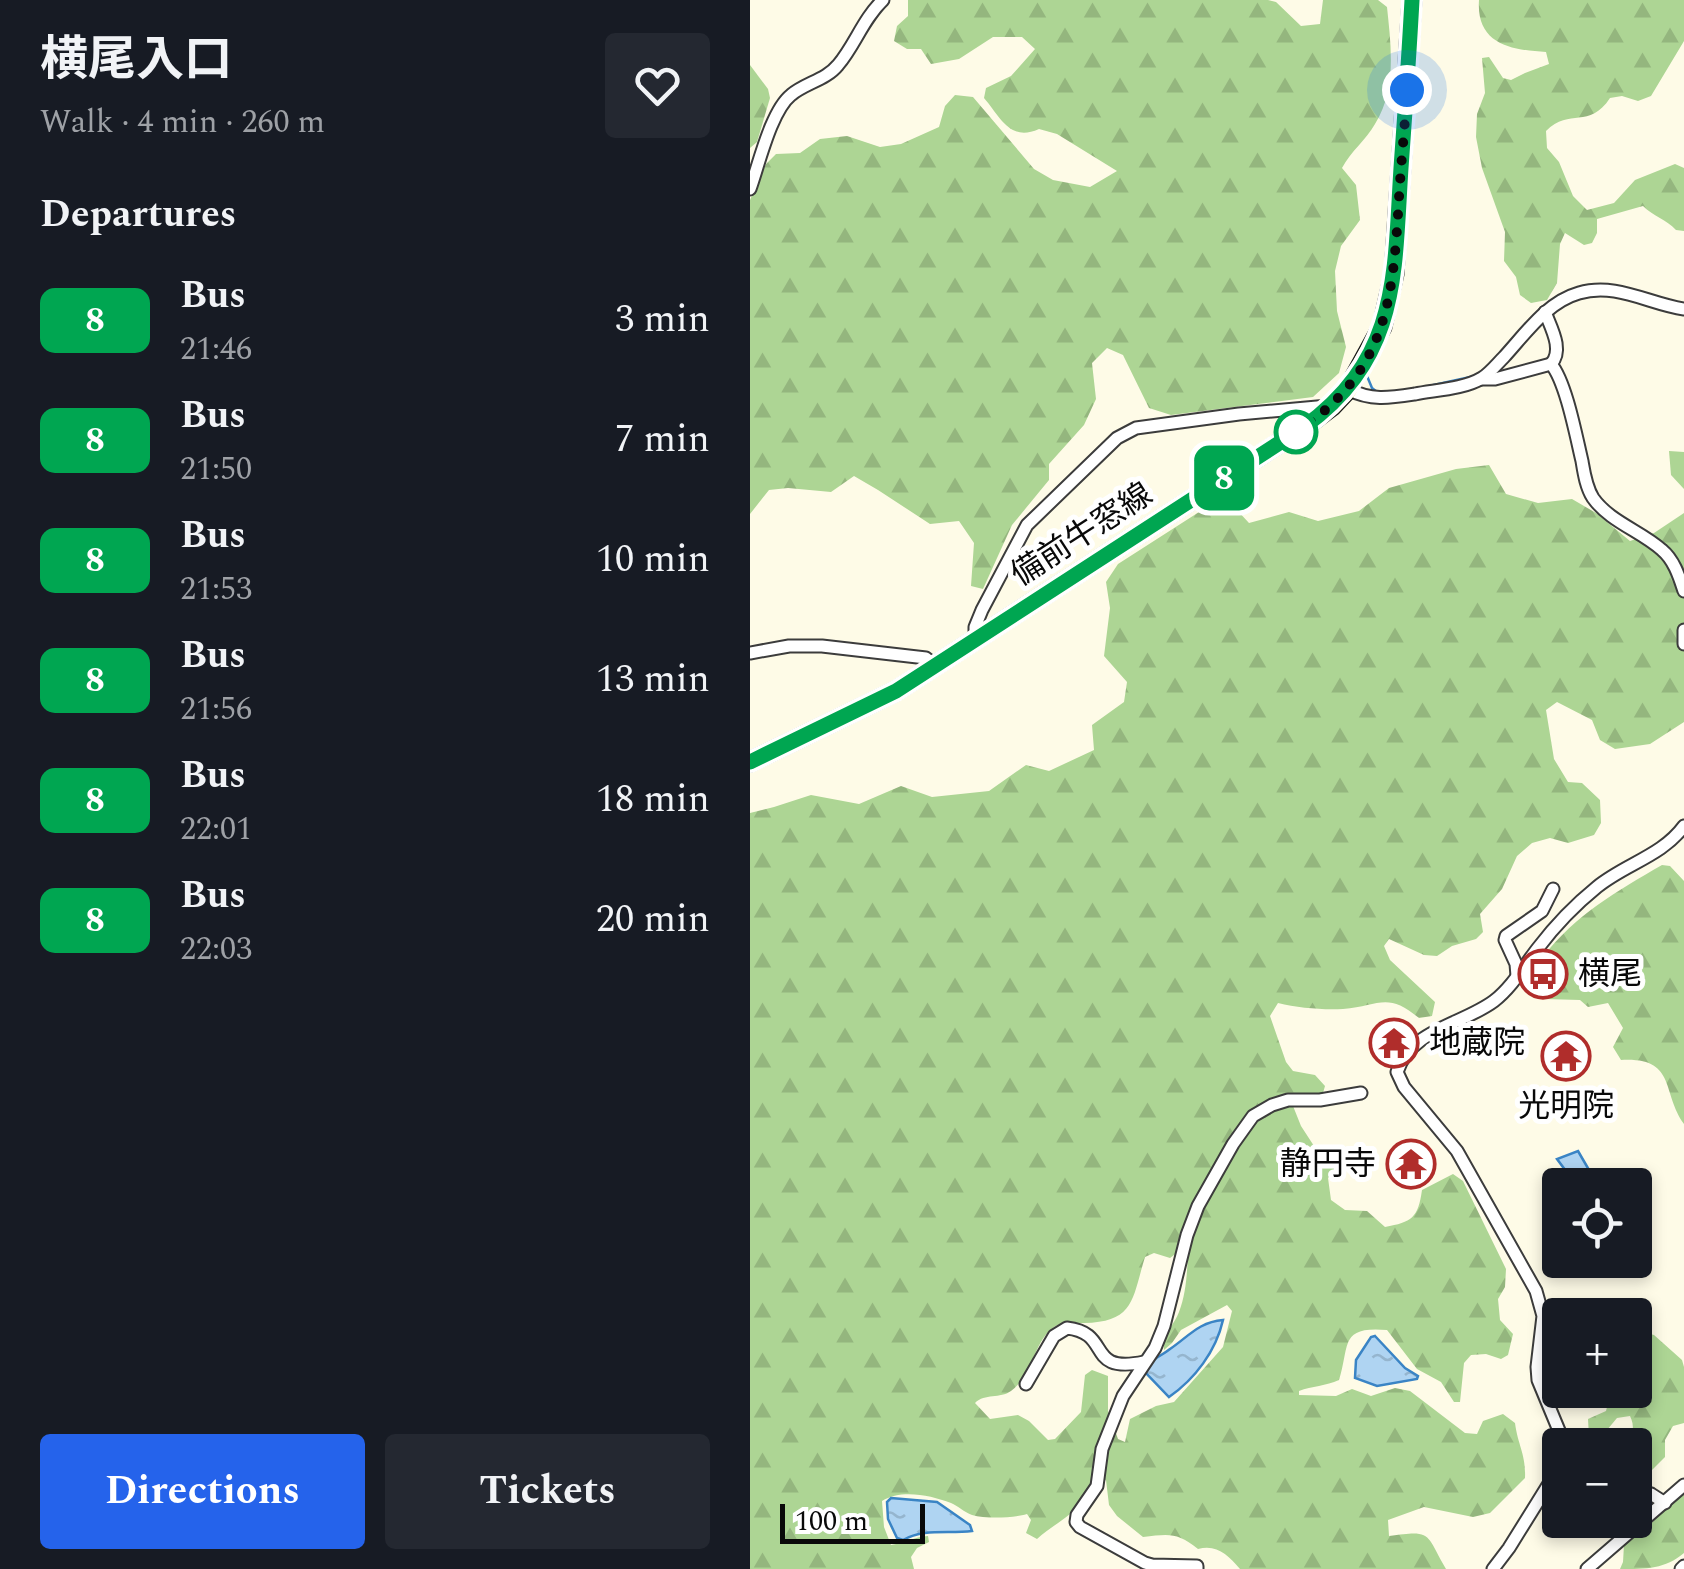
<!DOCTYPE html>
<meta charset="utf-8">
<style>
body{margin:0;font-family:Spectral,"Noto Sans JP",serif;background:#242831;color:#f1f3f6;height:100vh;display:flex;flex-direction:column;font-size:38px;white-space:nowrap}
*{box-sizing:border-box;margin:0}
p{font-size:32px;color:#9ea1a6}
.icon{flex:none;width:55px;height:55px;fill:none;stroke:currentColor;stroke-width:2;stroke-linecap:round;stroke-linejoin:round}
.map{position:relative;flex:1;overflow:hidden}
.sheet{display:flex;flex-direction:column;background:#171b24;width:750px}
.sheet>*{flex:none}
.badge{padding:0 20px;border-radius:15px;font-size:35px;line-height:65px}
.fabs{position:absolute;left:792px;top:1168px;display:grid;gap:20px}
.fabs a{display:grid;place-items:center;width:110px;height:110px;border-radius:10px;background:#171b24;box-shadow:0 5px 15px #0003;font-size:50px}
.scale{position:absolute;left:30px;bottom:25px;width:145px;box-sizing:border-box;padding-left:10px;border:5px solid #090909;border-top:0;font-size:28px;line-height:35px;white-space:nowrap;color:#090909;-webkit-text-stroke:8px #fff;paint-order:stroke}
.you{position:absolute;width:50px;height:50px;margin:-25px;border:8px solid #fff;border-radius:50%;background:#1a73e8;box-shadow:0 0 0 15px #1a73e833}
.map>.badge{position:absolute;translate:-50% -50%;box-shadow:0 0 0 5px #fff}
h2{padding:0 40px;font-size:38px;line-height:90px}
.round{display:grid;place-items:center;flex:none;width:105px;height:105px;border-radius:10px;background:#242831}
.head{display:flex;align-items:center;justify-content:space-between;height:170px;padding:0 40px}
h1{font-size:48px;font-weight:700;line-height:75px}
.primary-button{display:flex;gap:20px;margin-top:auto;padding:20px 40px}
.primary-button a{flex:1;height:115px;border-radius:10px;background:#2563eb;color:#fff;font-size:40px;font-weight:700;line-height:115px;text-align:center}
.primary-button a+a{background:#242831;color:#f1f3f6}
ul{padding:0;list-style:none}
li{display:flex;align-items:center;gap:30px;height:120px;padding:0 40px}
li div{flex:1}
li b{display:block;font-size:38px}
li em{font-style:normal}
li .badge{min-width:110px;font-weight:700;text-align:center}
main{display:flex;flex:1;min-height:0}
.map>svg:first-child{display:block}
.forest{fill:url(#forest-firs);fill-rule:evenodd}
.water{fill:url(#water-ripples);stroke:#3a84c5;stroke-width:2.5}
.lines{fill:none;stroke-linecap:round;stroke-linejoin:round}
.stream{stroke:#3a84c5;stroke-width:2.5}
.street-casing{stroke:#3c3c3c;stroke-width:15}
.primary-casing{stroke:#1a1a1a;stroke-width:21}
.street{stroke:#fff;stroke-width:11}
.primary{stroke:#f1d864;stroke-width:18}
.line-casing{stroke:#fff;stroke-width:22}
.line{stroke:#00a651;stroke-width:15}
.walk{stroke:#090909;stroke-width:10;stroke-dasharray:0 18}
.stop-dot{fill:#fff;stroke:#00a651;stroke-width:5}
.labels{text-anchor:middle;dominant-baseline:central;stroke-width:10;stroke-linejoin:round;paint-order:stroke}
.street-label{font-size:32px;fill:#090909;stroke:#fff}
.poi-label{font-size:32px;fill:#090909;stroke:#fff;text-anchor:start}
</style>
<main>
<section class="sheet">
<div class="head"><div><h1>横尾入口</h1><p>Walk · 4 min · 260 m</p></div><a class="round"><svg class="icon" aria-label="heart" viewBox="0 0 24 24"><path d="M12 20l-8-8c-3-5 5-10 8-4 3-6 11-1 8 4z"/></svg></a></div>
<h2>Departures</h2>
<ul>
<li><span class="badge" style="background:#00a651;color:#fff">8</span><div><b>Bus</b><p>21:46</p></div><em>3 min</em></li>
<li><span class="badge" style="background:#00a651;color:#fff">8</span><div><b>Bus</b><p>21:50</p></div><em>7 min</em></li>
<li><span class="badge" style="background:#00a651;color:#fff">8</span><div><b>Bus</b><p>21:53</p></div><em>10 min</em></li>
<li><span class="badge" style="background:#00a651;color:#fff">8</span><div><b>Bus</b><p>21:56</p></div><em>13 min</em></li>
<li><span class="badge" style="background:#00a651;color:#fff">8</span><div><b>Bus</b><p>22:01</p></div><em>18 min</em></li>
<li><span class="badge" style="background:#00a651;color:#fff">8</span><div><b>Bus</b><p>22:03</p></div><em>20 min</em></li>
</ul>
<div class="primary-button"><a>Directions</a><a>Tickets</a></div>
</section>
<div class="map">
<svg width="934" height="1569" viewBox="0 0 934 1569">
<defs>
<pattern id="forest-firs" width="22" height="20" patternUnits="userSpaceOnUse" patternTransform="scale(2.5)"><rect width="22" height="20" fill="#add594"/><path d="M5 1l3.5 6h-7zM16 11l3.5 6h-7z" fill="#94b67e"/></pattern>
<pattern id="water-ripples" width="26" height="14" patternUnits="userSpaceOnUse" patternTransform="scale(2.5)"><rect width="26" height="14" fill="#afd4f2"/><path d="M2 4q2-2 4 0t4 0M15 11q2-2 4 0t4 0" fill="none" stroke="#95b5ce"/></pattern>
</defs>
<rect width="100%" height="100%" fill="#fefbe7"/>
<g class="forest">
<path d="M 158,0 L 518,0 L 526,2 L 551,26 L 570,24 L 573,0 L 628,0 L 637,7 C 641,46 647,89 625,124 C 616,140 601,151 592,168 L 606,185 L 610,220 L 591,246 L 585,271 L 587,311 L 596,347 L 589,373 L 563,397 L 421,415 L 399,408 L 373,355 L 357,348 L 342,363 L 346,399 L 334,425 L 299,464 L 299,480 L 262,525 L 233,589 L 221,586 L 224,543 L 209,521 L 180,524 L 128,490 L 104,476 L 81,492 L 38,488 L 19,490 L 0,514 L 0,200 L 16,164 L 26,154 L 50,153 L 70,139 L 97,136 L 130,147 L 151,144 L 189,127 L 195,106 L 205,95 L 223,97 L 284,169 L 303,180 L 340,187 L 367,171 L 307,134 L 289,129 C 260,142 251,118 234,98 L 236,88 L 261,76 L 285,49 L 272,37 L 243,37 L 209,59 L 181,64 L 171,49 L 157,49 L 144,41 L 147,26 L 158,16 Z"/>
<path d="M 729,0 L 934,0 L 934,41 L 901,96 L 888,101 L 872,96 L 860,98 C 839,130 820,107 796,131 L 797,148 L 809,162 L 823,196 L 837,210 L 864,203 L 885,180 L 925,164 L 934,168 L 934,231 L 926,230 C 916,219 904,217 893,206 L 847,219 L 847,233 L 842,243 L 834,245 L 815,233 L 810,244 L 807,283 L 797,300 L 781,303 L 770,295 L 766,277 L 754,261 L 755,232 L 732,168 L 726,137 L 727,114 L 735,93 L 732,58 L 739,57 L 753,78 L 761,80 L 775,73 L 799,64 L 796,52 C 761,50 726,44 729,0 Z"/>
<polygon points="0,65 18,89 20,98 7,142 0,148"/>
<polygon points="919,451 934,452 934,489 921,475"/>
<path d="M 739,465 L 756,494 L 788,503 L 822,499 L 846,513 L 880,541 L 904,533 L 934,513 L 934,722 L 900,744 L 865,749 L 850,740 L 842,720 L 807,702 L 796,710 L 804,759 L 818,782 L 832,783 L 850,800 L 851,823 L 844,835 L 818,843 L 800,838 L 782,843 L 767,856 L 752,889 L 730,914 L 733,932 L 726,939 L 702,946 L 687,956 L 674,955 L 639,939 L 634,946 L 640,960 L 685,1002 L 682,1016 L 669,1018 C 637,991 629,1006 593,1009 C 572,1010 548,1008 528,1003 L 520,1016 L 536,1062 L 543,1071 L 565,1075 L 575,1086 L 573,1093 L 547,1097 L 543,1106 L 551,1126 L 564,1146 L 590,1152 L 593,1160 L 578,1178 L 581,1200 L 595,1210 L 617,1211 L 635,1227 C 662,1222 668,1218 672,1190 L 703,1174 L 713,1181 L 756,1269 L 755,1287 L 748,1299 L 750,1320 L 763,1334 L 758,1355 L 751,1359 L 736,1354 L 721,1355 L 714,1363 L 710,1402 L 704,1402 L 691,1382 L 667,1369 L 637,1330 C 589,1326 600,1345 589,1380 C 576,1386 562,1386 549,1391 L 549,1395 L 586,1396 L 602,1389 L 621,1396 L 645,1388 L 660,1391 L 715,1433 L 727,1434 L 733,1421 L 753,1414 L 765,1423 C 768,1446 776,1454 775,1478 L 740,1513 L 723,1517 L 674,1507 L 638,1520 L 639,1536 C 683,1530 675,1533 696,1569 L 490,1569 C 478,1555 467,1544 448,1549 C 427,1532 419,1534 393,1537 L 367,1516 L 359,1505 L 356,1480 C 341,1488 334,1503 320,1514 C 309,1523 298,1529 287,1539 L 276,1533 L 281,1520 L 277,1514 C 263,1518 236,1519 222,1515 C 214,1512 208,1506 201,1503 C 180,1495 151,1489 132,1501 L 134,1527 L 141,1545 C 155,1543 164,1537 178,1536 L 179,1542 L 167,1548 L 161,1557 L 164,1569 L 0,1569 L 0,813 L 24,807 L 61,795 L 109,804 L 151,786 L 182,797 L 239,791 L 276,765 L 299,771 L 344,750 L 342,725 L 374,702 L 377,682 L 354,656 L 360,608 L 356,582 L 368,564 L 474,496 L 499,523 L 539,512 L 568,521 L 609,511 L 639,488 L 706,469 ZM 428,1252 L 438,1254 C 437,1274 436,1294 429,1312 C 424,1325 412,1335 414,1350 L 422,1343 L 431,1330 L 477,1305 L 482,1311 L 473,1347 L 424,1402 L 406,1406 L 380,1419 L 375,1442 L 368,1439 L 358,1411 L 358,1376 L 342,1370 L 335,1375 L 331,1412 L 305,1439 L 298,1440 L 279,1421 L 268,1415 L 240,1419 L 225,1403 C 235,1393 250,1399 261,1391 C 282,1376 285,1339 304,1327 C 313,1321 324,1323 334,1323 C 385,1322 382,1299 395,1257 L 404,1253 L 420,1258 Z"/>
<path d="M 912,865 L 920,866 L 934,881 L 934,1124 C 911,1092 927,1057 871,1060 L 863,1047 L 873,1028 L 858,1003 L 838,1007 L 830,1000 L 794,999 L 794,989 L 805,982 L 793,957 C 825,915 867,891 912,865 Z"/>
<path d="M 885,1330 L 904,1335 L 932,1360 L 934,1367 L 934,1423 L 923,1426 L 915,1440 L 915,1457 L 891,1481 L 885,1479 L 885,1445 L 878,1445 C 883,1435 885,1426 880,1416 L 867,1418 L 847,1442 L 839,1437 L 838,1419 L 856,1411 L 859,1399 L 859,1390 L 885,1390 Z"/>
<path d="M 934,1491 L 934,1553 C 915,1569 897,1569 870,1569 L 873,1562 L 874,1545 L 897,1527 Z"/>
</g>
<g class="water">
<polygon points="828,1151 846,1182 842,1184 832,1174 816,1171 807,1159"/>
<path d="M 473,1320 C 466,1351 445,1379 419,1397 L 394,1371 C 400,1359 410,1357 420,1349 C 439,1336 449,1322 473,1320 Z"/>
<polygon points="625,1336 655,1368 668,1376 667,1379 627,1386 605,1378 606,1360 621,1337"/>
<path d="M 141,1498 L 187,1502 L 220,1525 L 222,1531 C 198,1534 174,1528 153,1540 L 147,1538 L 138,1519 L 137,1502 Z"/>
</g>
<g class="lines">
<g class="stream">
<polyline points="617,376 622,388 627,392"/>
<polyline points="679,386 725,376"/>
</g>
<g class="street-casing">
<g id="street">
<path d="M 0,189 C 9,164 21,111 41,95 C 55,83 76,80 88,65 C 105,45 113,19 133,0"/>
<path d="M 795,312 C 801,328 814,350 801,364"/>
<path d="M 731,379 L 745,379 L 801,364 C 816,382 826,436 832,461 C 834,473 836,487 843,498 C 860,522 891,531 912,550 C 924,560 929,576 934,591"/>
<path d="M 598,389 C 621,401 639,398 665,394 C 685,390 714,389 732,378 C 740,373 747,364 754,357 C 776,333 797,302 829,293 C 866,282 899,304 934,309"/>
<polyline points="934,630 934,644"/>
<polyline points="225,639 225,627 232,610 277,525 367,438 386,428 489,414 578,406"/>
<polyline points="0,653 39,646 72,646 176,658 186,666"/>
<polyline points="767,976 766,964 755,940 756,936 792,911 803,889"/>
<path d="M 276,1384 L 304,1336 L 317,1328 C 363,1333 334,1374 394,1362"/>
<path d="M 815,1445 L 788,1380 L 787,1367 L 793,1316 L 786,1291 L 707,1151 L 654,1087 L 647,1072 C 661,1029 712,1025 744,1001 C 762,987 774,966 788,948 C 804,927 826,904 847,887 C 875,864 912,856 934,826"/>
<polyline points="885,1489 901,1494 915,1503"/>
<polyline points="447,1569 447,1566 402,1565 395,1563 330,1527 326,1522 327,1515 347,1486 352,1449 373,1396 405,1348 414,1326 437,1235 448,1206 483,1144 503,1116 522,1105 538,1100 570,1100 611,1093"/>
<polyline points="743,1569 759,1548 810,1466"/>
<polyline points="837,1569 934,1485"/>
<polyline points="931,1569 934,1566"/>
</g>
</g>
<g class="primary-casing">
<polyline id="primary" points="0,762 146,691 554,427 582,406 598,389 632,327 644,274 662,0"/>
</g>
<use href="#street" class="street"/>
<use href="#primary" class="primary"/>
</g>
<g class="lines">
<g class="line-casing">
<path id="line" d="M 0,762 L 146,691 L 554,427 C 650,357 644,275 651,168 C 655,112 659,56 662,0"/>
</g>
<use href="#line" class="line"/>
<path class="walk" d="M 546,432 C 638,372 643,298 649,198 C 651,162 655,126 657,90"/>
</g>
<defs>
<g id="bus-ring" transform="scale(2.5)"><circle r="9.5" fill="#fff" stroke="#b02d2b" stroke-width="1.5"/><path d="M-5-6H5V4H4V6H2V4H-2V6H-4V4H-5ZM-3.5-4V0h7V-4ZM-3.5 1.2v1.5H-2V1.2ZM2 1.2v1.5H3.5V1.2Z" fill="#b02d2b"/></g>
<g id="temple-ring" transform="scale(2.5)"><circle r="9.5" fill="#fff" stroke="#b02d2b" stroke-width="1.5"/><path d="M0-6L5-2H3V0L6.5 2.5H4V6H1.5V3h-3V6H-4V2.5H-6.5L-3 0V-2H-5Z" fill="#b02d2b"/></g>
</defs>
<g fill-rule="evenodd">
<use href="#bus-ring" x="793" y="974"/>
<use href="#temple-ring" x="644" y="1043"/>
<use href="#temple-ring" x="816" y="1056"/>
<use href="#temple-ring" x="661" y="1164"/>
</g>
<circle class="stop-dot" cx="546" cy="432" r="20"/>
<g class="labels">
<g class="street-label">
<text transform="translate(332 535) rotate(-33)">備前牛窓線</text>
</g>
<g class="poi-label">
<text x="828" y="974">横尾</text>
<text x="679" y="1043">地蔵院</text>
<text x="816" y="1106" text-anchor="middle">光明院</text>
<text x="626" y="1164" text-anchor="end">静円寺</text>
</g>
</g>
</svg>
<div class="fabs">
<a><svg class="icon" aria-label="locate" viewBox="0 0 24 24"><circle cx="12" cy="12" r="6"/><path d="M12 2v4M12 18v4M2 12h4M18 12h4"/></svg></a>
<a>+</a>
<a>−</a>
</div>
<div class="scale">100 m</div>
<div class="you" style="left:657px;top:90px"></div>
<b class="badge" style="left:474px;top:478px;background:#00a651;color:#fff">8</b>
</div>
</main>
